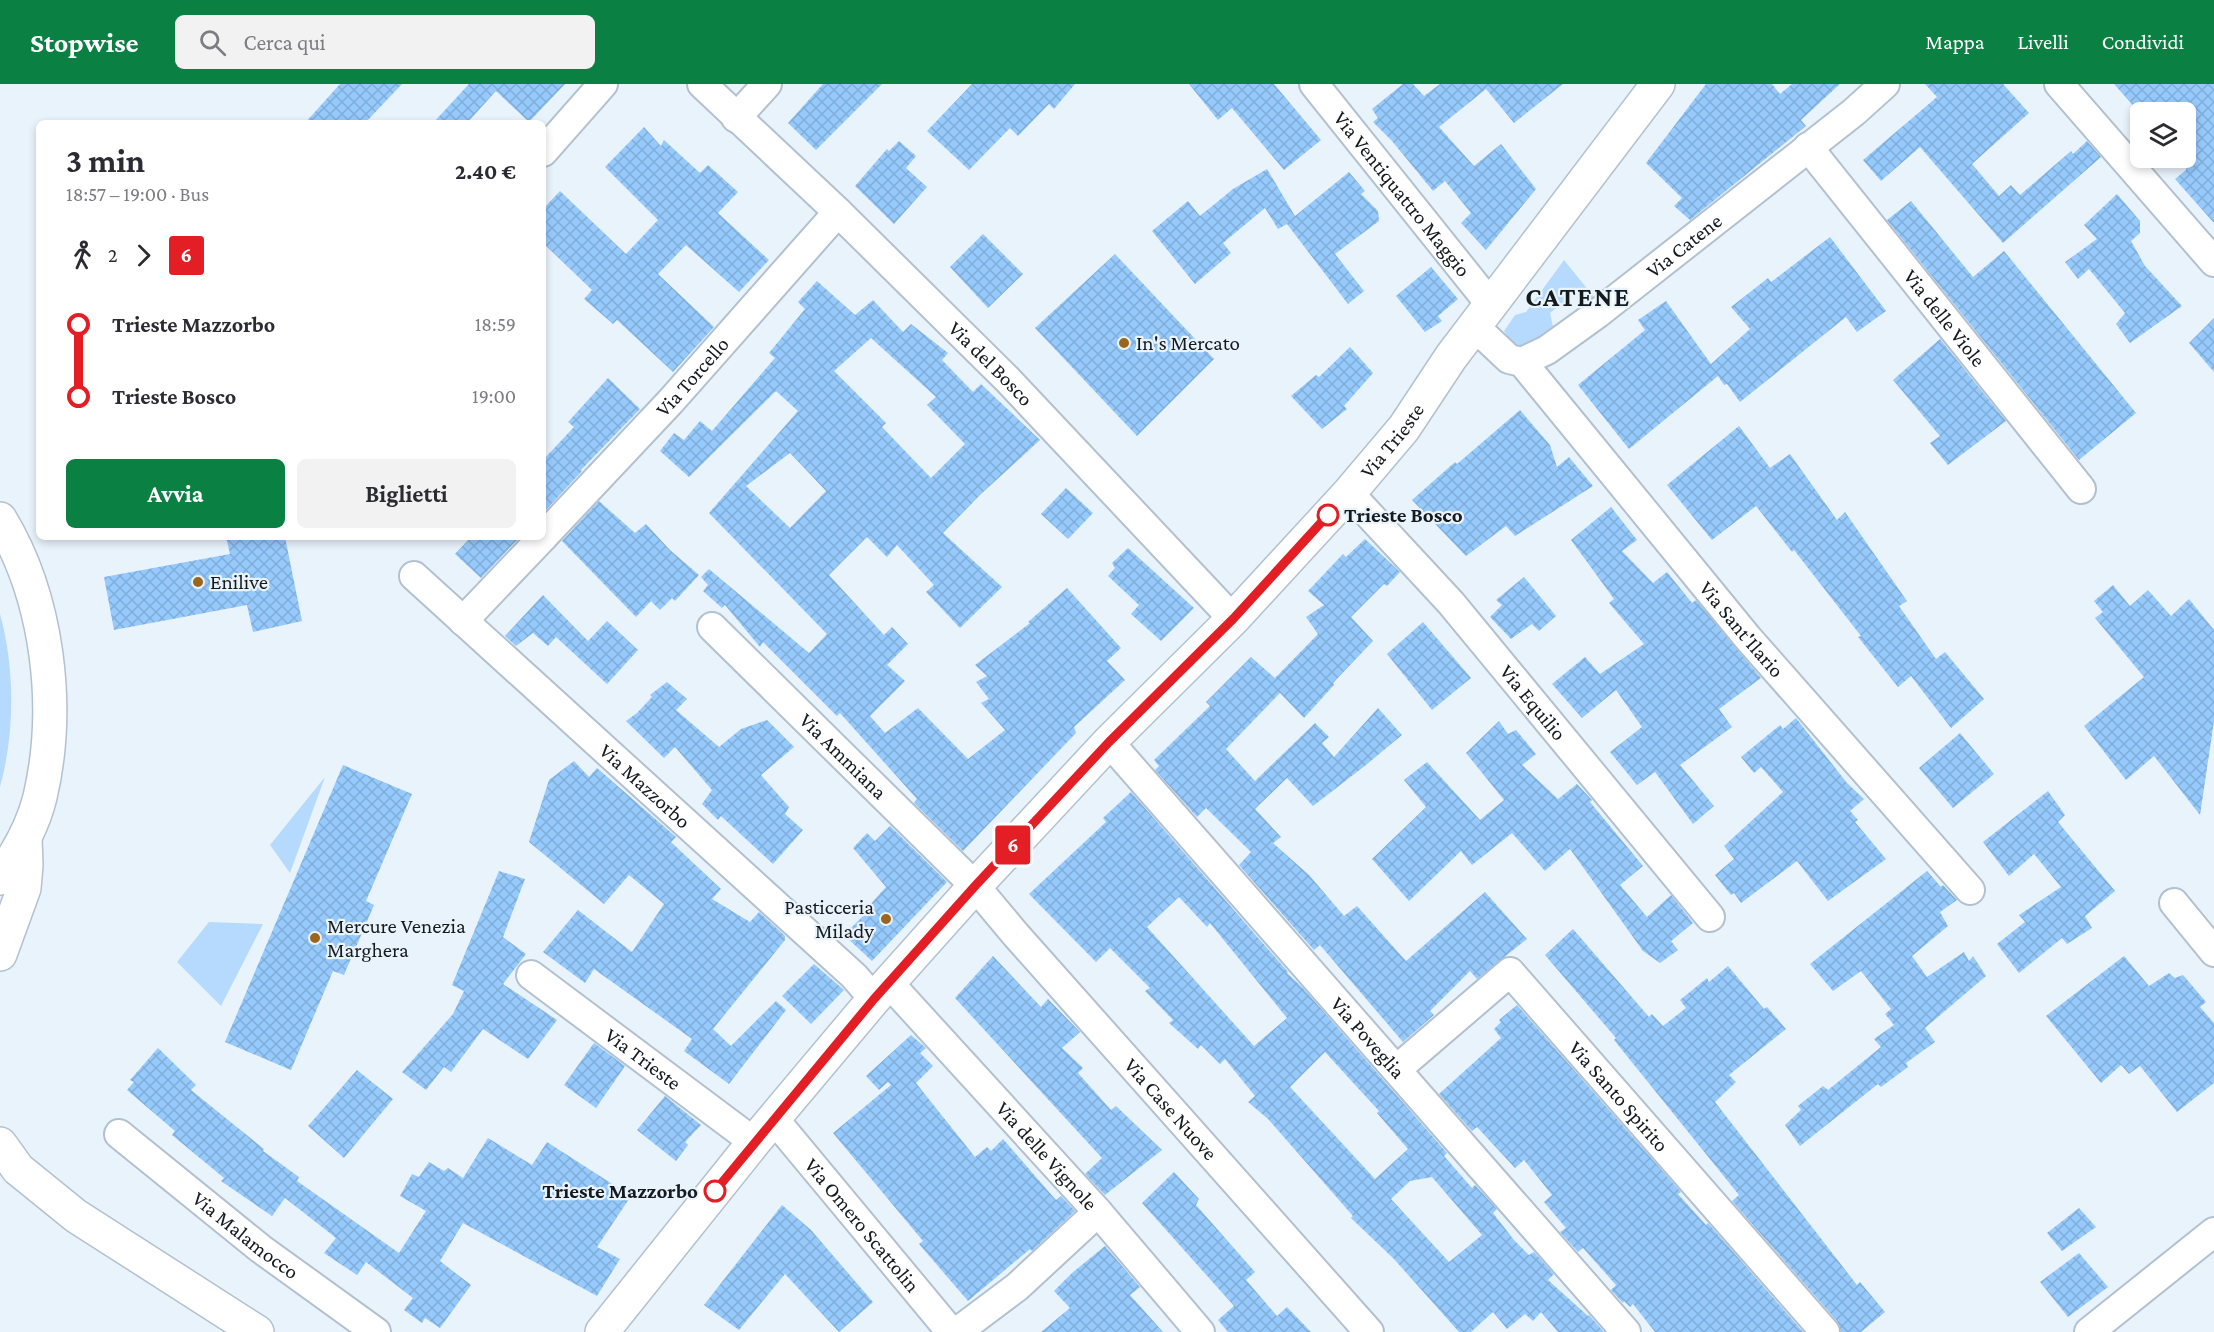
<!DOCTYPE html>
<html lang="it">
<meta charset="utf-8">
<style>
body{margin:0;font-family:"Crimson Pro",serif;background:#f2f2f3;color:#2b2b33;height:100vh;display:flex;flex-direction:column;font-size:22px;white-space:nowrap}
*{box-sizing:border-box;margin:0}
p{font-size:20px;color:#7c7c81}
.icon{flex:none;width:33px;height:33px;fill:none;stroke:currentColor;stroke-width:2;stroke-linecap:round;stroke-linejoin:round}
.map{position:relative;flex:1;overflow:hidden}
.details{position:absolute;left:36px;top:36px;width:510px;height:420px;display:flex;flex-direction:column;background:#fff;border-radius:9px;box-shadow:0 3px 9px #0003}
.details>*{flex:none}
.badge{padding:0 12px;border-radius:4px;font-size:21px;line-height:39px}
.buttons{position:absolute;left:2130px;top:18px;display:grid;gap:12px}
.buttons a{display:grid;place-items:center;width:66px;height:66px;border-radius:9px;background:#fff;box-shadow:0 3px 9px #0003;font-size:30px}
.map>.badge{position:absolute;translate:-50% -50%;box-shadow:0 0 0 3px #fff}
.legs{display:flex;align-items:center;gap:9px;height:66px;padding:0 30px;font-size:20px}
.legs p{margin-inline-start:auto}
.headline{display:flex;align-items:center;justify-content:space-between;height:102px;padding:0 30px}
h1{font-size:33px;font-weight:700;line-height:45px}
.primary-button{display:flex;gap:12px;margin-top:auto;padding:12px 30px}
.primary-button a{flex:1;height:69px;border-radius:9px;background:#0b8043;color:#fff;font-size:24px;font-weight:700;line-height:69px;text-align:center}
.primary-button a+a{background:#f2f2f3;color:#2b2b33}
ul{padding:0 30px;list-style:none}
li{display:flex;align-items:center;gap:21px;height:72px;font-size:22px}
li i{display:grid;place-items:center;width:9px;height:100%;margin:0 8px;background:currentColor}
li i::after{content:'';width:15px;height:15px;margin:-8px;border:4px solid;border-radius:50%;background:#fff}
li p{margin-inline-start:auto}
li:first-child i{background:linear-gradient(#0000 50%,currentColor 0)}
li:last-child i{background:linear-gradient(currentColor 50%,#0000 0)}
header{display:flex;align-items:center;gap:36px;box-sizing:border-box;height:84px;padding:0 30px;background:#0b8043;color:#fff}
header strong{font-size:28px}
nav{display:flex;gap:33px;margin-inline-start:auto;font-size:21px}
.search{width:420px;height:54px;background:#f2f2f3;display:flex;align-items:center;gap:15px;box-sizing:border-box;padding:0 21px;border-radius:9px;color:#7c7c81;font-size:22px}
.map>svg:first-child{display:block}
.green{fill:#b6dafd}
.building{fill:url(#building-cross-hatch);fill-rule:evenodd}
.lines{fill:none;stroke-linecap:round;stroke-linejoin:round}
.minor-casing{stroke:#b2c1d0;stroke-width:32}
.tertiary-casing{stroke:#b2c1d0;stroke-width:36}
.motorway-casing{stroke:#b2c1d0;stroke-width:36}
.minor{stroke:#fff;stroke-width:28}
.tertiary{stroke:#fff;stroke-width:33}
.motorway{stroke:#fff;stroke-width:33}
.line-1-casing{stroke:#fff;stroke-width:14}
.line-1{stroke:#e31e24;stroke-width:9}
.poi-dot{fill:#9b651e;stroke:#e9f3fc;stroke-width:2}
.stop-1-dot{fill:#fff;stroke:#e31e24;stroke-width:3}
.labels{text-anchor:middle;dominant-baseline:central;stroke-width:4.5;stroke-linejoin:round;paint-order:stroke}
.street-label{font-size:21px;fill:#151a1f;stroke:#e9f3fc}
.poi-label{font-size:21px;fill:#151a1f;stroke:#e9f3fc;text-anchor:start}
.stop-label{font-size:21px;font-weight:bold;fill:#151a1f;stroke:#e9f3fc;text-anchor:start}
.district-label{font-size:27px;font-weight:bold;letter-spacing:1.5px;fill:#151a1f;stroke:#e9f3fc}
</style>
<header>
<strong>Stopwise</strong>
<div class="search"><svg class="icon" aria-label="search" viewBox="0 0 24 24"><circle cx="10" cy="10" r="6"/><path d="M15 15l6 6"/></svg>Cerca qui</div>
<nav><a>Mappa</a><a>Livelli</a><a>Condividi</a></nav>
</header>
<div class="map">
<svg width="2214" height="1248" viewBox="0 0 2214 1248">
<defs>
<pattern id="building-cross-hatch" width="8" height="8" patternUnits="userSpaceOnUse" patternTransform="scale(1.5)"><rect width="8" height="8" fill="#96cafd"/><path d="M0 0l8 8M0 8l8-8" fill="none" stroke="#80add8"/></pattern>
</defs>
<rect width="100%" height="100%" fill="#e9f3fc"/>
<g class="green">
<polygon points="1564,176 1598,218 1583,230 1578,207 1550,229 1555,252 1526,268 1514,261 1504,247 1515,231 1526,228"/>
<path d="M 0,530 C 15,584 15,649 0,703 Z"/>
<polygon points="325,693 290,789 270,761"/>
<polygon points="209,838 263,840 221,922 177,878"/>
</g>
<g class="building">
<polygon points="340,0 402,0 365,39 305,39"/>
<polygon points="469,0 565,0 529,38 496,7 467,39 433,39"/>
<polygon points="823,0 882,0 816,66 788,39"/>
<polygon points="972,0 1075,0 1054,25 1049,20 1018,52 1010,44 969,86 927,47"/>
<polygon points="1189,0 1274,0 1321,56 1284,86 1232,24 1218,36"/>
<polygon points="1403,0 1413,0 1424,12 1440,0 1563,0 1514,39 1486,5 1439,43 1474,82 1501,60 1536,105 1486,166 1461,139 1471,129 1445,97 1433,107 1392,57 1373,38 1378,34 1372,25"/>
<polygon points="1706,0 1772,0 1780,10 1792,0 1840,0 1801,36 1806,42 1690,136 1674,122 1682,114 1646,79"/>
<polygon points="1925,0 2003,0 2029,29 1972,80 1999,112 2011,101 2020,111 2071,67 2073,70 2087,57 2101,73 2003,159 1920,63 1881,97 1863,76 1937,13"/>
<polygon points="2114,0 2214,0 2214,139 2175,95 2186,86 2186,28 2159,28 2156,25 2153,28 2139,28"/>
<polygon points="644,43 661,62 664,56 700,89 708,81 738,108 718,129 769,176 739,208 686,161 658,190 714,243 673,288 617,236 613,240 584,215 592,206 543,159 543,125 560,107 626,170 658,136 605,83"/>
<polygon points="899,57 916,72 906,84 927,103 894,140 855,102 887,65 889,67"/>
<polygon points="1267,85 1295,132 1349,88 1365,107 1361,110 1378,127 1379,137 1335,170 1364,207 1348,220 1287,140 1278,145 1265,124 1223,159 1231,169 1195,200 1152,147 1188,117 1200,132 1233,105"/>
<polygon points="2117,110 2140,137 2140,149 2131,157 2145,182 2182,222 2130,259 2116,240 2125,229 2089,185 2078,195 2065,178 2097,155 2084,141"/>
<polygon points="1911,117 1973,193 2004,167 2136,329 2079,376 1887,136"/>
<polygon points="983,150 1023,190 988,224 950,183"/>
<polygon points="1830,153 1886,227 1857,248 1846,233 1740,318 1727,300 1724,301 1718,292 1629,365 1578,301 1645,246 1638,236 1666,217 1711,280 1750,245 1731,223 1768,194 1771,198"/>
<polygon points="1115,170 1214,275 1137,352 1035,244"/>
<polygon points="1431,183 1458,215 1438,232 1442,237 1425,248 1396,212"/>
<path d="M 817,197 L 855,231 L 873,216 L 903,248 L 911,240 L 948,269 L 942,276 L 973,308 L 981,300 L 1040,356 L 981,410 L 943,449 L 1002,503 L 960,544 L 926,508 L 934,501 L 897,461 L 887,473 L 867,453 L 829,491 L 884,551 L 892,543 L 908,560 L 887,581 L 905,597 L 870,632 L 885,649 L 918,624 L 968,675 L 1005,646 L 981,619 L 989,615 L 976,598 L 987,592 L 975,581 L 1030,539 L 1028,538 L 1067,504 L 1121,564 L 1107,577 L 1125,596 L 1074,643 L 1076,649 L 963,767 L 914,719 L 917,715 L 840,629 L 837,632 L 763,558 L 760,563 L 725,521 L 722,524 L 703,507 L 708,501 L 701,493 L 709,485 L 809,569 L 827,550 L 709,429 L 798,327 L 776,307 L 689,393 L 660,367 L 674,349 L 684,356 L 700,337 L 712,347 L 775,274 L 769,269 L 805,225 L 798,218 ZM 871,254 L 936,313 L 927,321 L 965,360 L 931,394 L 882,343 L 886,339 L 834,287 ZM 790,369 L 826,407 L 790,444 L 746,402 Z"/>
<polygon points="2214,234 2214,288 2189,259"/>
<polygon points="1940,255 2006,337 1948,381 1930,359 1940,352 1893,296"/>
<polygon points="1350,263 1373,289 1344,322 1347,325 1322,345 1291,312 1316,291 1319,293"/>
<polygon points="608,294 640,325 581,386 582,387 543,429 543,376 574,343 568,338"/>
<polygon points="1520,326 1550,361 1557,383 1569,373 1593,402 1515,452 1506,442 1466,472 1412,416 1455,378 1457,380"/>
<polygon points="1739,342 1770,384 1790,370 1837,436 1845,428 1907,517 1899,522 1936,575 1945,568 1984,615 1951,644 1911,592 1898,603 1858,553 1861,552 1794,466 1792,468 1756,422 1712,456 1667,401"/>
<polygon points="1066,404 1093,429 1068,455 1041,430"/>
<polygon points="599,417 635,449 646,440 670,466 699,491 675,517 672,514 660,526 651,517 636,533 562,457"/>
<polygon points="1611,423 1637,456 1622,467 1653,499 1667,488 1692,519 1696,516 1761,594 1719,625 1732,643 1680,681 1714,722 1693,740 1655,688 1637,701 1610,668 1642,643 1616,606 1582,634 1552,600 1585,573 1600,590 1644,560 1609,519 1614,515 1571,456"/>
<polygon points="226,453 285,453 302,537 253,548 247,521 114,546 104,493 230,470"/>
<polygon points="471,453 520,453 481,494 455,470"/>
<polygon points="1365,455 1400,488 1387,502 1384,500 1351,533 1373,557 1333,599 1334,601 1304,634 1280,609 1226,665 1255,697 1315,639 1329,653 1322,659 1334,673 1378,624 1402,651 1366,681 1313,722 1287,694 1255,725 1281,753 1273,759 1309,791 1344,832 1357,822 1406,877 1485,808 1527,855 1477,895 1470,887 1430,927 1434,931 1403,958 1320,861 1314,866 1239,781 1251,768 1206,724 1197,733 1155,686 1159,682 1154,676 1210,622 1206,618 1251,573 1275,594 1318,550 1306,533 1324,521 1308,507 1343,470 1346,473"/>
<polygon points="1128,464 1194,524 1161,557 1131,530 1139,521 1108,492 1115,484 1112,479"/>
<polygon points="1524,493 1556,532 1539,547 1532,540 1511,555 1490,533 1502,521 1496,516"/>
<polygon points="2113,501 2130,522 2148,506 2171,532 2189,515 2214,546 2214,637 2200,731 2154,672 2126,696 2084,642 2144,593 2095,534 2103,528 2094,517"/>
<polygon points="543,511 588,557 607,537 638,566 607,600 556,553 548,562 533,549 516,562 505,552"/>
<polygon points="1423,538 1471,594 1432,626 1387,570"/>
<polygon points="667,598 687,615 676,626 719,663 741,645 767,636 794,663 761,691 789,723 785,730 803,746 773,780 721,732 718,736 702,720 712,706 675,663 664,674 626,637 637,629 652,613 650,611"/>
<polygon points="1796,634 1847,699 1864,715 1850,727 1858,736 1855,738 1886,775 1828,817 1797,777 1741,819 1734,809 1731,811 1715,791 1734,775 1724,762 1783,708 1761,683 1754,689 1741,673 1780,641 1783,645"/>
<polygon points="1499,637 1508,650 1516,646 1536,670 1522,681 1558,715 1577,700 1592,716 1590,718 1643,782 1620,801 1647,833 1671,811 1693,839 1671,857 1678,866 1660,879 1643,867 1570,765 1545,787 1512,749 1472,781 1461,767 1409,817 1372,775 1426,723 1404,696 1427,678 1480,736 1504,716 1466,669"/>
<polygon points="1960,649 1994,690 1953,724 1919,684"/>
<polygon points="574,677 589,693 597,684 676,753 671,758 721,805 712,815 750,838 759,828 785,852 785,856 713,945 731,962 776,917 786,926 729,1000 684,967 692,955 594,885 585,899 543,868 578,826 632,868 664,820 629,791 604,820 529,758 549,696"/>
<polygon points="343,681 412,710 366,817 374,821 344,891 333,887 291,986 225,958"/>
<polygon points="2048,707 2065,731 2058,738 2115,807 2085,832 2092,844 2067,860 2062,854 2019,889 1997,860 2025,838 2019,831 2061,803 2034,770 2009,792 1983,758"/>
<path d="M 1131,708 L 1288,888 L 1287,889 L 1303,904 L 1447,1069 L 1444,1072 L 1472,1104 L 1475,1101 L 1497,1125 L 1493,1129 L 1514,1156 L 1529,1171 L 1534,1168 L 1554,1190 L 1548,1196 L 1588,1232 L 1589,1231 L 1604,1248 L 1558,1248 L 1541,1228 L 1533,1237 L 1525,1230 L 1507,1245 L 1493,1228 L 1471,1248 L 1459,1248 L 1394,1175 L 1351,1134 L 1353,1132 L 1268,1035 L 1248,1018 L 1255,1012 L 1225,975 L 1220,980 L 1201,961 L 1198,965 L 1169,939 L 1173,936 L 1145,907 L 1150,904 L 1110,864 L 1096,878 L 1029,810 L 1106,738 L 1103,734 ZM 1179,813 L 1207,843 L 1210,839 L 1287,934 L 1254,962 L 1147,843 ZM 1325,968 L 1379,1027 L 1377,1029 L 1408,1065 L 1375,1095 L 1290,1003 ZM 1432,1093 L 1482,1151 L 1449,1178 L 1391,1115 L 1410,1097 Z"/>
<polygon points="890,742 947,798 872,877 844,851 868,827 867,824 886,803 853,764 867,749 875,757"/>
<polygon points="499,787 525,795 503,853 526,870 503,900 557,936 528,975 483,945 451,988 444,983 426,1006 402,988 453,930 464,907 452,901"/>
<polygon points="1927,787 1941,803 1943,801 1957,816 1940,828 1948,842 1912,872 1927,893 1964,868 1969,877 1973,872 1986,892 1925,944 1935,958 1906,979 1908,983 1881,1003 1878,1000 1800,1062 1785,1041 1801,1026 1798,1022 1823,1002 1828,1006 1881,963 1874,955 1894,941 1885,930 1891,925 1861,887 1833,907 1810,880"/>
<polygon points="1573,845 1649,933 1652,930 1663,942 1686,924 1680,916 1707,894 1709,898 1728,882 1764,925 1767,923 1786,945 1729,991 1736,998 1715,1018 1857,1201 1860,1198 1885,1228 1861,1248 1841,1248 1837,1237 1732,1117 1739,1111 1614,956 1616,954 1545,871"/>
<polygon points="993,872 1041,923 1048,915 1080,948 1062,964 1083,984 1078,989 1111,1026 1116,1022 1162,1066 1105,1111 1085,1090 1102,1074 955,914"/>
<polygon points="2124,872 2149,902 2169,889 2175,894 2183,891 2206,918 2200,923 2214,939 2214,999 2177,1028 2140,982 2129,990 2121,981 2101,999 2046,932"/>
<polygon points="814,880 844,906 811,940 782,912"/>
<polygon points="1517,921 1681,1108 1678,1110 1706,1141 1708,1139 1803,1248 1655,1248 1633,1220 1630,1223 1624,1217 1623,1219 1611,1206 1616,1201 1583,1164 1578,1168 1560,1148 1566,1144 1544,1118 1552,1111 1524,1076 1515,1084 1477,1043 1472,1047 1439,1010 1501,954 1494,945 1501,938 1499,936"/>
<polygon points="911,951 926,964 920,969 933,982 916,999 975,1073 987,1063 991,1067 1003,1055 1056,1116 1061,1112 1075,1127 1032,1167 1030,1165 968,1217 919,1160 923,1157 833,1049 891,1001 888,998 879,1006 866,992"/>
<polygon points="594,959 625,982 596,1024 564,1001"/>
<polygon points="158,964 196,1001 191,1006 264,1065 263,1067 299,1093 297,1097 399,1169 426,1127 400,1112 412,1090 419,1093 429,1078 444,1087 448,1084 463,1094 488,1054 532,1081 547,1058 631,1112 597,1163 620,1175 597,1212 463,1139 440,1177 471,1201 440,1244 425,1234 422,1239 404,1226 413,1214 366,1178 357,1191 324,1169 336,1154 285,1114 272,1132 221,1097 224,1094 172,1051 175,1047 127,1006 134,998 130,996"/>
<polygon points="357,986 393,1015 344,1074 308,1042"/>
<polygon points="665,1012 701,1041 685,1058 688,1061 676,1077 637,1046"/>
<polygon points="1174,1088 1199,1115 1196,1121 1255,1188 1246,1196 1277,1232 1287,1223 1311,1248 1228,1248 1218,1236 1234,1222 1142,1119"/>
<polygon points="782,1121 811,1146 873,1218 839,1248 785,1190 739,1246 704,1221"/>
<polygon points="2079,1124 2096,1143 2062,1167 2047,1149"/>
<polygon points="1105,1162 1140,1203 1130,1211 1163,1248 1041,1248 1070,1224 1054,1207 1072,1189"/>
<polygon points="2079,1169 2108,1203 2068,1233 2040,1198"/>
</g>
<g class="lines">
<g class="minor-casing">
<g id="minor">
<path id="s1" d="M 702,0 L 838,128 L 1007,295 L 1233,535"/>
<path id="s2" d="M 1314,0 L 1491,221"/>
<polyline points="2059,0 2214,178"/>
<polyline points="736,34 767,0"/>
<path id="s3" d="M 1808,63 L 2081,405"/>
<polyline points="543,68 603,0"/>
<path id="s4" d="M 1475,243 L 1509,275 L 1522,278 L 1547,266 L 1597,230 L 1854,28 L 1885,0"/>
<path id="s5" d="M 1522,278 L 1747,553 L 1970,806"/>
<path id="s6" d="M 1349,409 L 1451,519 L 1710,833"/>
<path id="s7" d="M 543,453 L 671,317 L 838,128"/>
<path id="s8" d="M 414,492 L 854,892 L 874,915"/>
<polyline points="463,537 543,453"/>
<path id="s9" d="M 712,543 L 975,802 L 1016,851 L 1369,1248"/>
<path id="s10" d="M 1109,658 L 1626,1248"/>
<polyline points="2174,819 2214,868"/>
<path id="s11" d="M 531,891 L 754,1058"/>
<path id="s12" d="M 889,899 L 1098,1128 L 1200,1248"/>
<path id="s13" d="M 1397,985 L 1510,888 L 1825,1248"/>
<path id="s14" d="M 774,1035 L 951,1248"/>
<path id="s15" d="M 119,1050 L 261,1165 L 376,1248"/>
<polyline points="957,1248 1017,1203 1098,1128"/>
<polyline points="2089,1248 2214,1148"/>
</g>
</g>
<g class="tertiary-casing">
<g id="tertiary">
<path id="s16" d="M 602,1248 L 754,1058 L 874,915 L 975,802 L 1109,658 L 1233,535 L 1349,409 L 1404,344 L 1451,273 L 1658,0"/>
</g>
</g>
<g class="motorway-casing">
<g id="motorway">
<path d="M 0,435 C 48,514 61,623 40,713 C 33,742 17,770 0,794"/>
<polyline points="0,870 24,804 26,781 25,754"/>
<polyline points="0,1060 18,1085 76,1132 257,1248"/>
</g>
</g>
<use href="#minor" class="minor"/>
<use href="#tertiary" class="tertiary"/>
<use href="#motorway" class="motorway"/>
</g>
<g class="lines">
<g class="line-1-casing">
<polyline id="line-1" points="715,1107 874,915 975,802 1109,658 1233,535 1328,431"/>
</g>
<use href="#line-1" class="line-1"/>
</g>
<g class="poi-dot">
<circle cx="1124" cy="259" r="6"/>
<circle cx="198" cy="498" r="6"/>
<circle cx="886" cy="835" r="6"/>
<circle cx="315" cy="854" r="6"/>
</g>
<g class="stop-1-dot">
<circle cx="1328" cy="431" r="10"/>
<circle cx="715" cy="1107" r="10"/>
</g>
<g class="labels">
<g class="street-label">
<text stroke="none"><textPath href="#s2" startOffset="141">Via Ventiquattro Maggio</textPath></text>
<text stroke="none"><textPath href="#s4" startOffset="260">Via Catene</textPath></text>
<text stroke="none"><textPath href="#s3" startOffset="219">Via delle Viole</textPath></text>
<text stroke="none"><textPath href="#s1" startOffset="402">Via del Bosco</textPath></text>
<text stroke="none"><textPath href="#s7" startOffset="219">Via Torcello</textPath></text>
<text stroke="none"><textPath href="#s16" startOffset="1192">Via Trieste</textPath></text>
<text stroke="none"><textPath href="#s5" startOffset="346">Via Sant'Ilario</textPath></text>
<text stroke="none"><textPath href="#s6" startOffset="279">Via Equilio</textPath></text>
<text stroke="none"><textPath href="#s9" startOffset="184">Via Ammiana</textPath></text>
<text stroke="none"><textPath href="#s8" startOffset="312">Via Mazzorbo</textPath></text>
<text stroke="none"><textPath href="#s10" startOffset="393">Via Poveglia</textPath></text>
<text stroke="none"><textPath href="#s11" startOffset="140">Via Trieste</textPath></text>
<text stroke="none"><textPath href="#s13" startOffset="314">Via Santo Spirito</textPath></text>
<text stroke="none"><textPath href="#s9" startOffset="666">Via Case Nuove</textPath></text>
<text stroke="none"><textPath href="#s12" startOffset="234">Via delle Vignole</textPath></text>
<text stroke="none"><textPath href="#s14" startOffset="138">Via Omero Scattolin</textPath></text>
<text stroke="none"><textPath href="#s15" startOffset="162">Via Malamocco</textPath></text>
</g>
<g class="poi-label">
<text x="1136" y="259">In's Mercato</text>
<text x="210" y="498">Enilive</text>
<text x="874" y="823" text-anchor="end">Pasticceria<tspan x="874" dy="24">Milady</tspan></text>
<text x="327" y="842">Mercure Venezia<tspan x="327" dy="24">Marghera</tspan></text>
</g>
<g class="stop-label">
<text x="1344" y="431">Trieste Bosco</text>
<text x="698" y="1107" text-anchor="end">Trieste Mazzorbo</text>
</g>
<g class="district-label">
<text x="1578" y="213">CATENE</text>
</g>
</g>
</svg>
<div class="buttons">
<a><svg class="icon" aria-label="layers" viewBox="0 0 24 24"><path d="M12 4l9 5-9 5-9-5zM3 14l9 5 9-5"/></svg></a>
</div>
<b class="badge" style="left:1013px;top:761px;background:#e31e24;color:#fff">6</b>
<section class="details">
<div class="headline"><div><h1>3 min</h1><p>18:57 – 19:00 · Bus</p></div><b>2.40 €</b></div>
<div class="legs"><svg class="icon" aria-label="walk" viewBox="0 0 24 24"><circle cx="13" cy="4" r="2"/><path d="M13 8l-2 6 4 7M11 14l-3 7M7 12l3-4h3l4 4"/></svg>2<svg class="icon" aria-label="forward" viewBox="0 0 24 24"><path d="M9 5l7 7-7 7"/></svg><b class="badge" style="background:#e31e24;color:#fff">6</b></div>
<ul>
<li><i style="color:#e31e24"></i><b>Trieste Mazzorbo</b><p>18:59</p></li>
<li><i style="color:#e31e24"></i><b>Trieste Bosco</b><p>19:00</p></li>
</ul>
<div class="primary-button"><a>Avvia</a><a>Biglietti</a></div>
</section>
</div>
